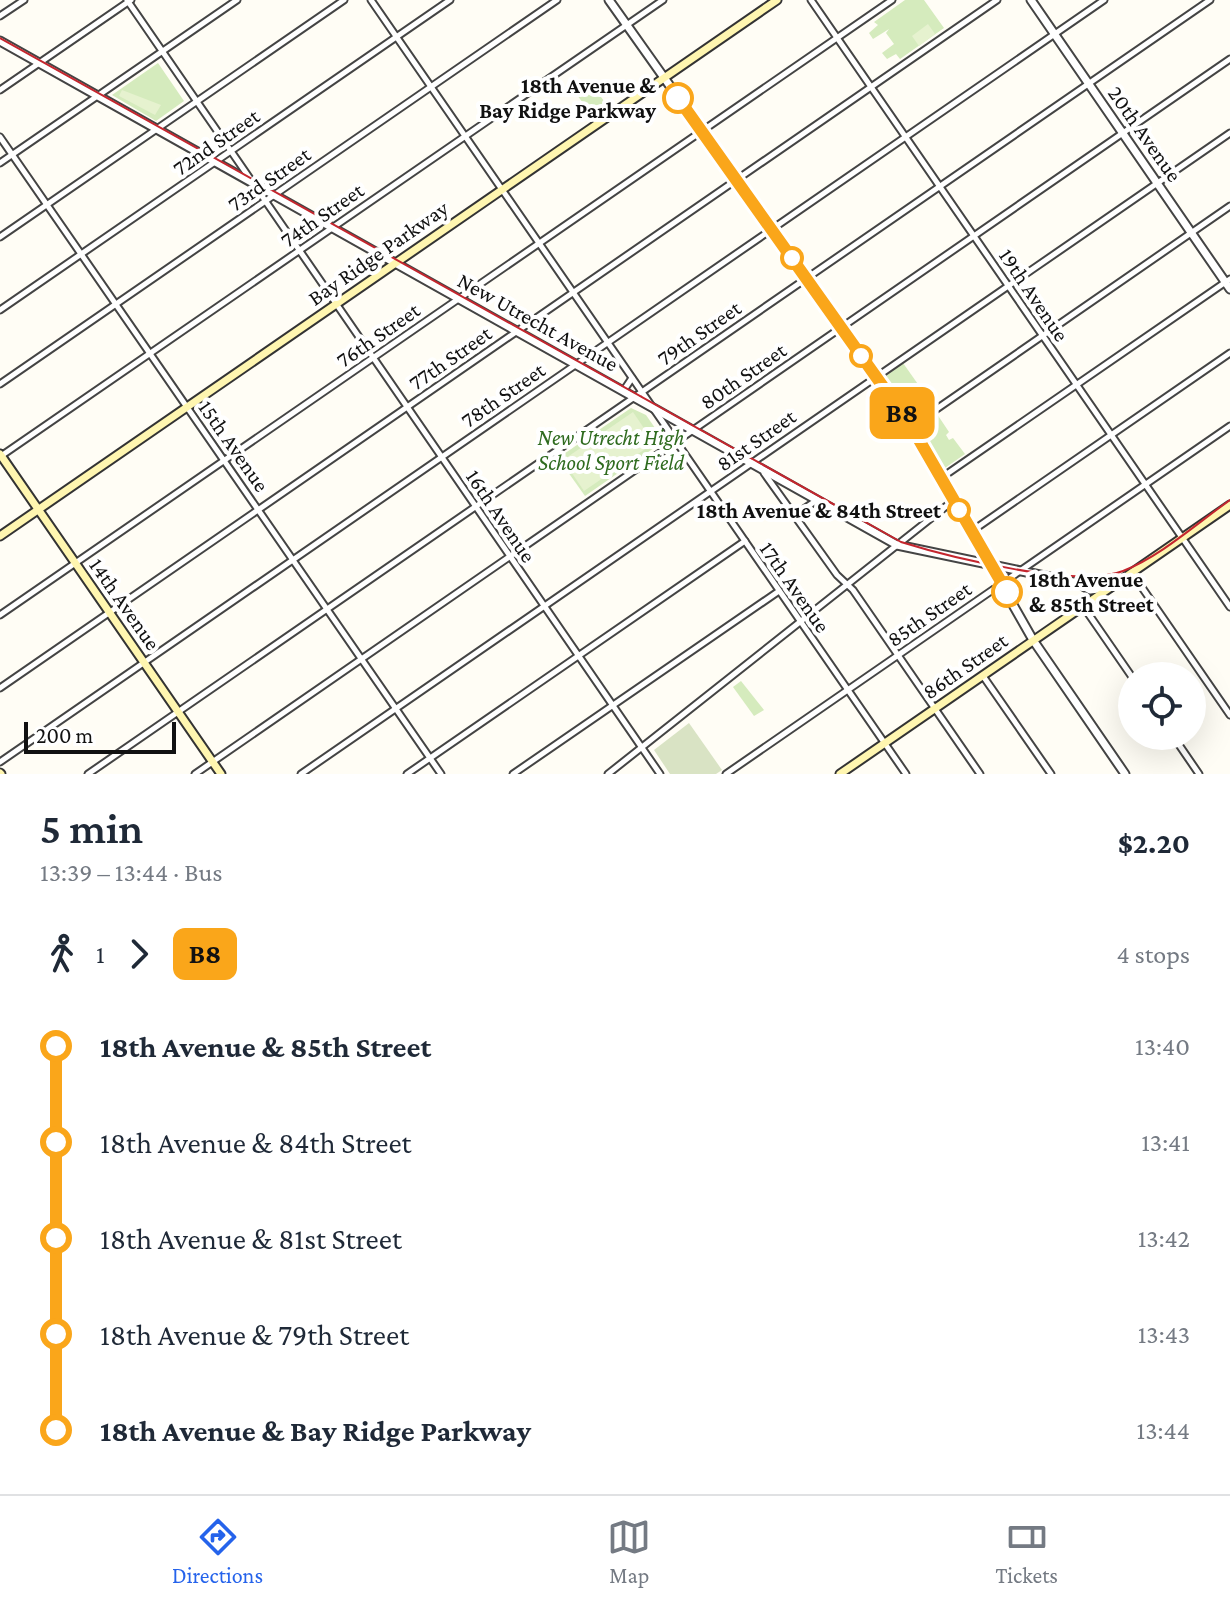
<!DOCTYPE html>
<meta charset="utf-8">
<style>
body{margin:0;font-family:"Crimson Pro",serif;background:#f2f2f3;color:#1f2937;height:100vh;display:flex;flex-direction:column;font-size:30px;white-space:nowrap}
*{box-sizing:border-box;margin:0}
p{font-size:26px;color:#747a83}
.icon{flex:none;width:44px;height:44px;fill:none;stroke:currentColor;stroke-width:2;stroke-linecap:round;stroke-linejoin:round}
.map{position:relative;height:774px;overflow:hidden}
.details{display:flex;flex-direction:column;background:#fff;flex:1}
.details>*{flex:none}
.badge{padding:0 16px;border-radius:12px;font-size:28px;line-height:52px}
.controls{position:absolute;left:1118px;top:662px;display:grid;gap:16px}
.controls a{display:grid;place-items:center;width:88px;height:88px;border-radius:50%;background:#fff;box-shadow:0 8px 32px #0002;font-size:40px}
.scale{position:absolute;left:24px;bottom:20px;width:152px;box-sizing:border-box;padding-left:8px;border:4px solid #111;border-top:0;font-size:22px;line-height:28px;white-space:nowrap;color:#111;-webkit-text-stroke:6px #fff;paint-order:stroke}
.map>.badge{position:absolute;translate:-50% -50%;box-shadow:0 0 0 4px #fff}
.legs{display:flex;align-items:center;gap:12px;height:88px;padding:0 40px;font-size:26px}
.legs p{margin-inline-start:auto}
.overview{display:flex;align-items:center;justify-content:space-between;height:136px;padding:0 40px}
h1{font-size:44px;font-weight:600;line-height:60px}
ul{padding:0 40px;list-style:none}
li{display:flex;align-items:center;gap:28px;height:96px;font-size:30px}
li i{display:grid;place-items:center;width:12px;height:100%;margin:0 10px;background:currentColor}
li i::after{content:'';width:20px;height:20px;margin:-10px;border:6px solid;border-radius:50%;background:#fff}
li p{margin-inline-start:auto}
li:first-child i{background:linear-gradient(#0000 50%,currentColor 0)}
li:last-child i{background:linear-gradient(currentColor 50%,#0000 0)}
.tab-bar{display:flex;justify-content:space-around;align-items:center;height:112px;border-top:2px solid #e0e1e3;background:#fff;font-size:22px;color:#747a83}
.tab-bar a{display:grid;justify-items:center;gap:4px}
.tab-bar .active{color:#2563eb}
.map>svg:first-child{display:block}
.green{fill:#d5ebbd}
.cemetery{fill:#d9e3c4}
.pitch{fill:#e6f2cf}
.lines{fill:none;stroke-linecap:round;stroke-linejoin:round}
.minor-casing{stroke:#444;stroke-width:9}
.tertiary-casing{stroke:#444;stroke-width:11}
.secondary-casing{stroke:#333;stroke-width:11}
.minor{stroke:#fff;stroke-width:5}
.tertiary{stroke:#fff;stroke-width:7}
.secondary{stroke:#fff6b0;stroke-width:7}
.rail{stroke:#c4262e;stroke-width:2}
.line-1-casing{stroke:#fff;stroke-width:18}
.line-1{stroke:#faa61a;stroke-width:12}
.stop-1-dot{fill:#fff;stroke:#faa61a;stroke-width:4}
.labels{text-anchor:middle;dominant-baseline:central;stroke-width:8;stroke-linejoin:round;paint-order:stroke}
.stop-label{font-size:22px;font-weight:bold;fill:#111;stroke:#fff;text-anchor:end}
.street-label{font-size:22px;fill:#111;stroke:#fff}
.park-label{font-size:22px;font-style:italic;fill:#2f6b1f;stroke:#fff}
</style>
<div class="map">
<svg width="1230" height="774" viewBox="0 0 1230 774">
<rect width="100%" height="100%" fill="#fffdf5"/>
<g class="green">
<polygon points="905,0 924,0 944,28 900,59 896,54 887,59 882,53 894,44 886,33 889,29 873,39 869,33 878,25 874,22"/>
<polygon points="158,63 184,101 156,121 112,95"/>
<polygon points="592,85 607,105 592,115 577,95"/>
<polygon points="903,363 932,404 913,418 884,377"/>
<polygon points="631,408 646,415 664,441 585,496 558,458"/>
<polygon points="937,414 949,432 946,435 949,440 953,438 965,454 945,468 918,427"/>
<polygon points="741,681 764,710 754,716 733,687"/>
</g>
<polygon class="cemetery" points="689,723 722,770 716,774 670,774 654,750"/>
<g class="pitch">
<polygon points="928,24 935,34 919,46 912,36"/>
<polygon points="122,90 161,105 155,115 119,96"/>
<polygon points="633,412 654,443 584,491 563,460"/>
</g>
<g class="lines">
<g class="minor-casing">
<g id="minor">
<polyline points="127,0 660,774"/>
<polyline points="371,0 906,774"/>
<polyline points="811,0 1230,607"/>
<polyline points="0,16 24,0"/>
<polyline points="0,90 131,0"/>
<polyline points="0,137 441,774"/>
<polyline points="0,163 237,0"/>
<polyline points="0,237 344,0"/>
<polyline points="0,310 450,0"/>
<polyline points="0,384 557,0"/>
<polyline points="624,390 632,378"/>
<polyline points="912,426 1230,206"/>
<polyline points="1,456 663,0"/>
<polyline points="764,473 837,575 853,590 980,774"/>
<polyline points="941,478 1230,279"/>
<polyline points="795,515 817,500"/>
<polyline points="972,531 1230,353"/>
<polyline points="1132,573 1230,715"/>
<polyline points="1083,606 1132,677"/>
<polyline points="0,615 892,0"/>
<polyline points="983,676 1051,774"/>
<polyline points="0,688 997,0"/>
<polyline points="1173,736 1199,774"/>
<polyline points="0,762 1104,0"/>
<polyline points="88,774 1210,0"/>
<polyline points="195,774 1230,59"/>
<polyline points="301,774 1230,133"/>
<polyline points="407,774 745,541"/>
<polyline points="513,774 779,591"/>
<polyline points="608,774 954,500"/>
<polyline points="726,774 1230,426"/>
</g>
</g>
<g class="tertiary-casing">
<g id="tertiary">
<polyline points="609,0 911,426 1033,640 1125,774"/>
<polyline points="1031,0 1230,289"/>
<polyline points="0,41 897,545 1078,583 1090,590 1108,588"/>
<polyline points="1078,583 1093,580 1111,587"/>
</g>
</g>
<g class="secondary-casing">
<g id="secondary">
<polyline points="0,454 221,774"/>
<polyline points="0,536 777,0"/>
<polyline points="0,773 1,774"/>
<polyline points="840,774 1230,505"/>
</g>
</g>
<use href="#minor" class="minor"/>
<use href="#tertiary" class="tertiary"/>
<use href="#secondary" class="secondary"/>
<path class="rail" d="M 0,38 L 901,542 C 949,557 1078,589 1123,571 C 1161,556 1196,524 1230,500"/>
</g>
<g class="lines">
<g class="line-1-casing">
<polyline id="line-1" points="678,98 911,426 1007,592"/>
</g>
<use href="#line-1" class="line-1"/>
</g>
<g class="stop-1-dot">
<circle cx="678" cy="98" r="14"/>
<circle cx="792" cy="258" r="10"/>
<circle cx="861" cy="356" r="10"/>
<circle cx="959" cy="510" r="10"/>
<circle cx="1007" cy="592" r="14"/>
</g>
<g class="labels">
<g class="stop-label">
<text x="656" y="85">18th Avenue &amp;<tspan x="656" dy="25">Bay Ridge Parkway</tspan></text>
<text x="941" y="510">18th Avenue &amp; 84th Street</text>
<text x="1029" y="579" text-anchor="start">18th Avenue<tspan x="1029" dy="25">&amp; 85th Street</tspan></text>
</g>
<g class="street-label">
<text transform="translate(1145 134) rotate(55)">20th Avenue</text>
<text transform="translate(216 142) rotate(-35)">72nd Street</text>
<text transform="translate(269 179) rotate(-35)">73rd Street</text>
<text transform="translate(322 215) rotate(-35)">74th Street</text>
<text transform="translate(378 253) rotate(-35)">Bay Ridge Parkway</text>
<text transform="translate(1034 295) rotate(56)">19th Avenue</text>
<text transform="translate(538 322) rotate(29)">New Utrecht Avenue</text>
<text transform="translate(699 333) rotate(-35)">79th Street</text>
<text transform="translate(378 335) rotate(-35)">76th Street</text>
<text transform="translate(450 358) rotate(-35)">77th Street</text>
<text transform="translate(743 376) rotate(-35)">80th Street</text>
<text transform="translate(503 395) rotate(-35)">78th Street</text>
<text transform="translate(756 440) rotate(-35)">81st Street</text>
<text transform="translate(234 446) rotate(55)">15th Avenue</text>
<text transform="translate(501 516) rotate(56)">16th Avenue</text>
<text transform="translate(795 587) rotate(55)">17th Avenue</text>
<text transform="translate(125 604) rotate(55)">14th Avenue</text>
<text transform="translate(929 614) rotate(-35)">85th Street</text>
<text transform="translate(965 666) rotate(-35)">86th Street</text>
</g>
<g class="park-label">
<text x="611" y="437">New Utrecht High<tspan x="611" dy="25">School Sport Field</tspan></text>
</g>
</g>
</svg>
<div class="controls">
<a><svg class="icon" aria-label="locate" viewBox="0 0 24 24"><circle cx="12" cy="12" r="6"/><path d="M12 2v4M12 18v4M2 12h4M18 12h4"/></svg></a>
</div>
<div class="scale">200 m</div>
<b class="badge" style="left:902px;top:413px;background:#faa61a;color:#111">B8</b>
</div>
<section class="details">
<div class="overview"><div><h1>5 min</h1><p>13:39 – 13:44 · Bus</p></div><b>$2.20</b></div>
<div class="legs"><svg class="icon" aria-label="walk" viewBox="0 0 24 24"><circle cx="13" cy="4" r="2"/><path d="M13 8l-2 6 4 7M11 14l-3 7M7 12l3-4h3l4 4"/></svg>1<svg class="icon" aria-label="forward" viewBox="0 0 24 24"><path d="M9 5l7 7-7 7"/></svg><b class="badge" style="background:#faa61a;color:#111">B8</b><p>4 stops</p></div>
<ul>
<li><i style="color:#faa61a"></i><b>18th Avenue &amp; 85th Street</b><p>13:40</p></li>
<li><i style="color:#faa61a"></i><span>18th Avenue &amp; 84th Street</span><p>13:41</p></li>
<li><i style="color:#faa61a"></i><span>18th Avenue &amp; 81st Street</span><p>13:42</p></li>
<li><i style="color:#faa61a"></i><span>18th Avenue &amp; 79th Street</span><p>13:43</p></li>
<li><i style="color:#faa61a"></i><b>18th Avenue &amp; Bay Ridge Parkway</b><p>13:44</p></li>
</ul>
</section>
<nav class="tab-bar">
<a class="active"><svg class="icon" aria-label="directions" viewBox="0 0 24 24"><path d="M12 3l9 9-9 9-9-9zM9 14v-3h6M13 9l2 2-2 2"/></svg>Directions</a>
<a><svg class="icon" aria-label="map" viewBox="0 0 24 24"><path d="M3 6l6-2 6 2 6-2v14l-6 2-6-2-6 2zM9 4v14M15 6v14"/></svg>Map</a>
<a><svg class="icon" aria-label="tickets" viewBox="0 0 24 24"><path d="M3 7h18v10H3zM15 7v10"/></svg>Tickets</a>
</nav>
